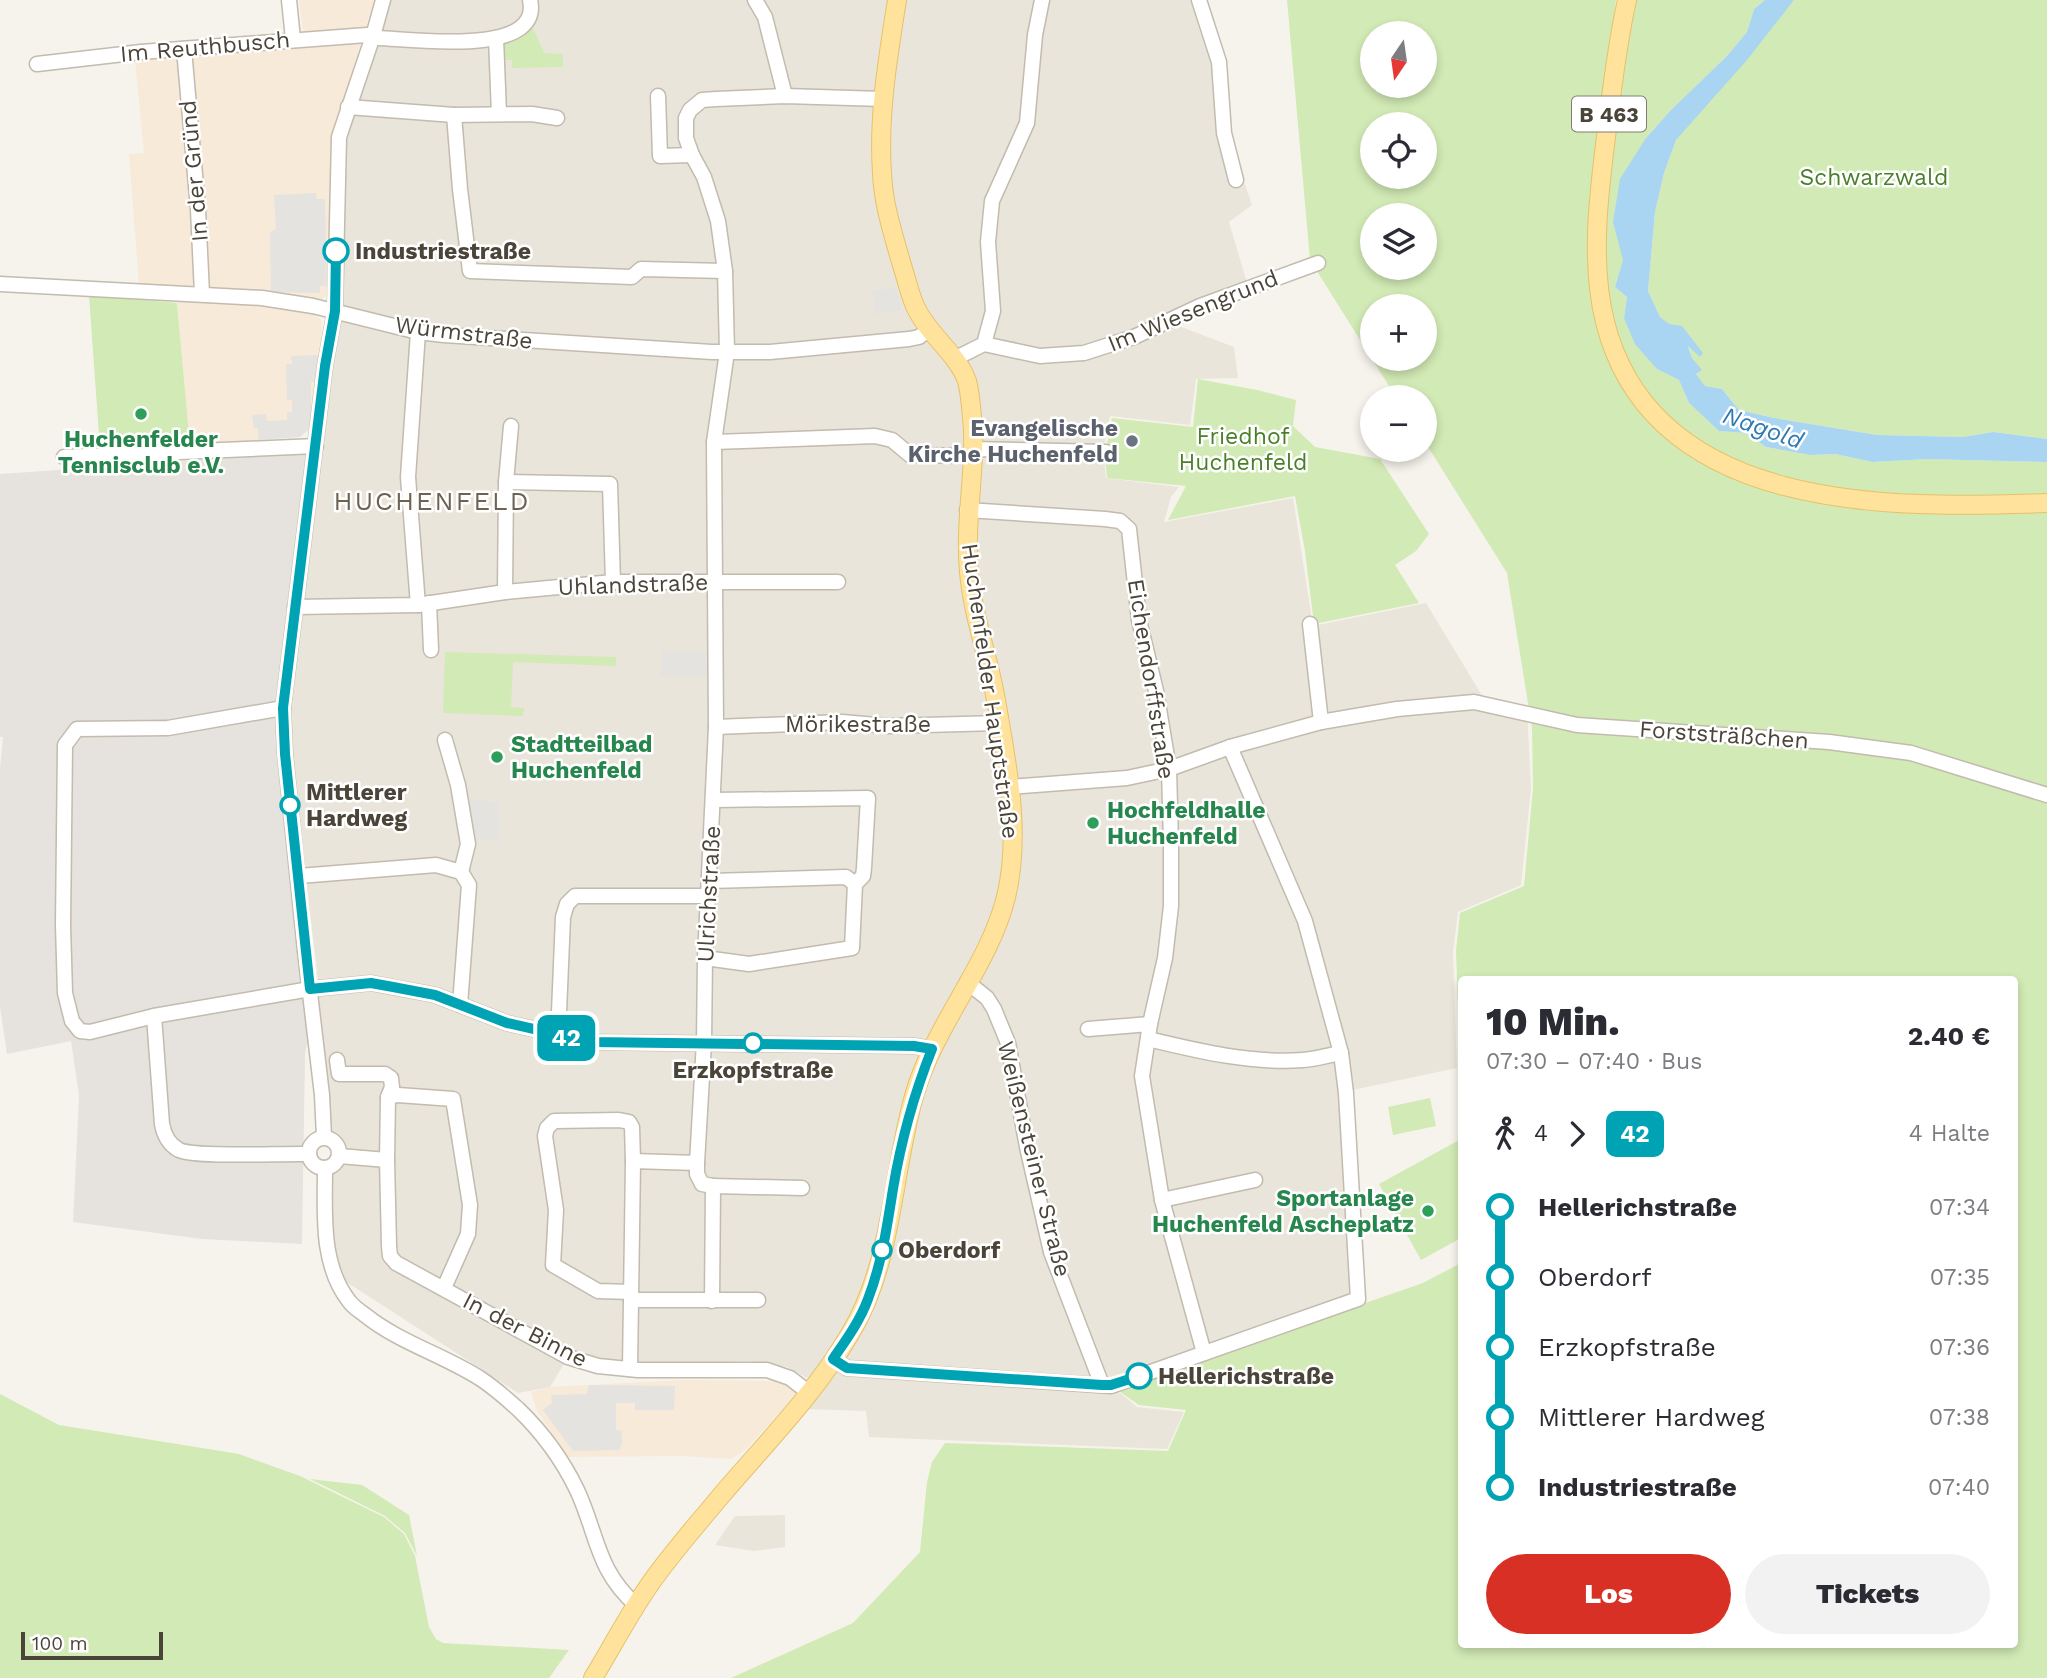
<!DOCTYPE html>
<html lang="de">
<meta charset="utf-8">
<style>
body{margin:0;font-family:"Work Sans",sans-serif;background:#f2f2f3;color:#2b2b33;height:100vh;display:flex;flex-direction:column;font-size:26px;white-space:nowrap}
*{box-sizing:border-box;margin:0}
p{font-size:23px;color:#7c7c81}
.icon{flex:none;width:38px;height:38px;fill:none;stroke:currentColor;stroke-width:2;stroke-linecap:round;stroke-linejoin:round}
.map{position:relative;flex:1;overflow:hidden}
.side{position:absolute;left:1458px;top:976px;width:560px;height:672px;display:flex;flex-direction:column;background:#fff;border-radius:7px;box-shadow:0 4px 10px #0003}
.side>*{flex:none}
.badge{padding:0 14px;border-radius:10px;font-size:24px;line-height:46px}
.needle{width:46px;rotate:193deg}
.controls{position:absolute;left:1360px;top:21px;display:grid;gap:14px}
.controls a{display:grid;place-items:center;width:77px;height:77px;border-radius:50%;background:#fff;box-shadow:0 4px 10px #0003;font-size:35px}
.scale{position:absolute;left:21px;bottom:18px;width:142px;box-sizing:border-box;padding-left:7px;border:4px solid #4b4439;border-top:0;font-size:19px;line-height:24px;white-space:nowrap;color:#4b4439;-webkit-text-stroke:5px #fff;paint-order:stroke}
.map>.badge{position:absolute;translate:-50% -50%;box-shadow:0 0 0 4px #fff}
.legs{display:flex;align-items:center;gap:10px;height:77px;padding:0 28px;font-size:23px}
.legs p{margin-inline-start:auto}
.headline{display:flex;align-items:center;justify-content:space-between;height:119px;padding:0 28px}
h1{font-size:38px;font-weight:800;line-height:52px}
.cta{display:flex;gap:14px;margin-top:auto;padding:14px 28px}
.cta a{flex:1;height:80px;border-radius:42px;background:#d93025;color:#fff;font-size:28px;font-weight:800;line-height:80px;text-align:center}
.cta a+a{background:#f2f2f3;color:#2b2b33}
ul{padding:0 28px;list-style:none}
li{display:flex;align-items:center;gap:24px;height:70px;font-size:26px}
li i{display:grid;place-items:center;width:10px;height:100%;margin:0 9px;background:currentColor}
li i::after{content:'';width:18px;height:18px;margin:-9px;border:5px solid;border-radius:50%;background:#fff}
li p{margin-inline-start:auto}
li:first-child i{background:linear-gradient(#0000 50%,currentColor 0)}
li:last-child i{background:linear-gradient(currentColor 50%,#0000 0)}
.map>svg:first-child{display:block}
.residential{fill:#eae5da}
.commercial{fill:#f7ead8}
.industrial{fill:#e6e2dd}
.green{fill:#d2eab5;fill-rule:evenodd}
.parking{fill:#e5e3e0}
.water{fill:#a9d4f2}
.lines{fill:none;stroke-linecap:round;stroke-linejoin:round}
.minor-casing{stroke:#c2bbae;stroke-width:17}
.major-casing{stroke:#e6c16a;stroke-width:20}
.minor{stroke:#fff;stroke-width:14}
.major{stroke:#ffe39c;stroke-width:18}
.line-1-casing{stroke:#fff;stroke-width:16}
.line-1{stroke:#00a3b4;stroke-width:10}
.stop-1-dot{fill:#fff;stroke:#00a3b4;stroke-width:3.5}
.leisure-dot{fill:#2e9e5b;stroke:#fff;stroke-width:2.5}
.worship-dot{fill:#6b7280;stroke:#fff;stroke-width:2.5}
.labels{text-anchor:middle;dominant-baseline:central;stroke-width:5;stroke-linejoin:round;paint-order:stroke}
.shield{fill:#fff;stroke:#817c74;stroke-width:2}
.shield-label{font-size:21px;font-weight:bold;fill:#4b4439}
.street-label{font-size:23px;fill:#4b4439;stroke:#fff}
.park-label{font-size:23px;fill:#4a7f2a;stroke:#fff}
.stop-label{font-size:23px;font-weight:bold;fill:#4b4439;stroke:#fff;text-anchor:start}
.worship-label{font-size:23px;font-weight:bold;fill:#5b616d;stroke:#fff;text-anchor:end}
.leisure-label{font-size:23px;font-weight:bold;fill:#27864d;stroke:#fff;text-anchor:start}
.water-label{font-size:24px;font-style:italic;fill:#2e7ab2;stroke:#fff}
.quarter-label{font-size:26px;letter-spacing:2px;fill:#6e6250;stroke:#fff}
</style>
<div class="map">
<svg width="2047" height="1678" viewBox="0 0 2047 1678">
<rect width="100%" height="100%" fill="#f6f3ec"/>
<g class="residential">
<polygon points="383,0 1203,0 1227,131 1252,205 1229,222 1247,283 1163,320 1234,347 1238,378 1196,379 1190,425 1110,416 1103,450 1106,478 1179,487 1171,497 1164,522 1293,498 1313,626 1426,603 1483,697 1527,710 1531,788 1521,885 1458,912 1453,952 1457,1068 1343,1092 1355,1297 1106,1381 1137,1407 1184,1412 1167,1449 869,1437 866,1411 806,1409 822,1386 787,1367 749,1361 637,1366 571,1352 550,1387 518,1393 345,1281 326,1246 329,1167 337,1160 339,1152 337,1145 327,1138 318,979 291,762 288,709 318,446 343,139"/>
<polygon points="785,1515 785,1547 754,1551 715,1545 735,1516"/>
</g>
<g class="commercial">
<polygon points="299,0 374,0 333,134 329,283 327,296 319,301 315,315 321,320 322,332 311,420 308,430 300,437 190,445 176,287 139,285 129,154 144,153 135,60 305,46"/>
<polygon points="683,1380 779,1381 798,1393 746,1449 732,1459 683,1456 568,1457 537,1411 531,1392 550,1387"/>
</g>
<polygon class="industrial" points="308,453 276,696 277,721 311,1021 305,1054 302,1244 202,1239 73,1222 79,1095 71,1041 7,1054 0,1007 0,769 3,737 0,737 0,474"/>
<g class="green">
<path d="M 1287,0 L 1616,0 L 1593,167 L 1587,235 L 1592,302 L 1598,328 L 1609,356 L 1653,420 L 1774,488 L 2047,507 L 2047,1678 L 731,1678 L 853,1623 L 920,1552 L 927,1482 L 932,1462 L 945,1443 L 1168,1451 L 1186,1410 L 1139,1405 L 1116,1389 L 1132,1384 L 1135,1388 L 1144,1385 L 1143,1380 L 1423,1283 L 1461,1263 L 1461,1645 L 2014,1645 L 2014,980 L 1461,980 L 1461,1061 L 1460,1059 L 1456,951 L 1460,913 L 1524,886 L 1533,788 L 1532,728 L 1507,573 L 1425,442 L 1424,397 L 1396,397 L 1372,359 L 1424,359 L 1424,306 L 1372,306 L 1372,359 L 1310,260 ZM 1372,33 L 1424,33 L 1424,86 L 1372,86 ZM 1372,124 L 1424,124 L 1424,177 L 1372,177 ZM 1372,215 L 1424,215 L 1424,268 L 1372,268 Z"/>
<polygon points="1631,0 1765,0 1754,9 1747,32 1727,56 1671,110 1646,138 1623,260 1615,287 1627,297 1624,318 1657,369 1679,380 1689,403 1719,431 1745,433 1766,447 1810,455 1835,454 1873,462 1927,459 2047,462 2047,495 1923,498 1859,492 1800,482 1746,467 1688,435 1658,409 1628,361 1615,332 1606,295 1605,213"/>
<polygon points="1794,0 2047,0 2047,439 1993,432 1963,437 1877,435 1774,418 1739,410 1722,389 1705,386 1696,374 1701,370 1692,358 1688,344 1700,356 1702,353 1660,317 1648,291 1655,212 1664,173 1676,140"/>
<polygon points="533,28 544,53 563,54 563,67 512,68 512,60 504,60 503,56 504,44 527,33"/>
<polygon points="89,295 177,303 190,445 100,449"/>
<polygon points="1198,379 1257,390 1296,400 1293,426 1315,447 1380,459 1429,534 1416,551 1395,565 1419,603 1314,624 1305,551 1295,496 1168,520 1186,486 1107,478 1105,454 1112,418 1193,427"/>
<polygon points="445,652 616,657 616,666 513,662 511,707 524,708 523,716 443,713"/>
<polygon points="1430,1098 1436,1126 1393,1135 1388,1107"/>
<polygon points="1461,1139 1461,1238 1421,1260 1379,1184"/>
<polygon points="0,1394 59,1425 239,1454 300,1476 384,1517 404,1534 415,1556 429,1627 436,1639 443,1643 569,1650 549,1678 0,1678"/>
<polygon points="310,1479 362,1485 409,1515 417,1556 405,1533 385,1516"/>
</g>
<g class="parking">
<polygon points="316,193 317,199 325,199 327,286 320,286 320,293 271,292 270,232 276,229 274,195"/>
<polygon points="897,287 901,310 876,314 872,291"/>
<polygon points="320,355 317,381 311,382 311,420 308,430 300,437 258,440 258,428 254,428 252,415 266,414 267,421 287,420 287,413 292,412 292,400 287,400 286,364 292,364 291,356"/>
<polygon points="662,651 708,653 707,677 661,675"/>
<polygon points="465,799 499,802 499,840 471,839"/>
<polygon points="589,1385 675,1386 674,1410 635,1410 635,1403 616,1403 616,1430 622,1431 622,1444 619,1450 573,1451 543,1410 552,1403 551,1395 587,1394"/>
</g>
<polygon class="water" points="1765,0 1794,0 1747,60 1676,140 1664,173 1655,212 1648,291 1660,317 1669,324 1682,326 1703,353 1700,357 1688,346 1692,358 1702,370 1696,374 1705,386 1722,389 1739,410 1774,418 1877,435 1963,437 1993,432 2047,439 2047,462 1927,459 1873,462 1835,454 1810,455 1766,447 1745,433 1719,431 1689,403 1679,380 1657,369 1635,344 1624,318 1627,297 1615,287 1623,260 1613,222 1620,179 1646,138 1671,110 1727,56 1747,32 1754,9"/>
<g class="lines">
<g class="minor-casing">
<g id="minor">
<polyline points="289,0 293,39"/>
<polyline points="755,0 765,17 785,96"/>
<polyline points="1199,0 1219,62 1224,133 1236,180"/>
<polyline points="496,38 499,114"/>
<polyline points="184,49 198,209 202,294"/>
<path d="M 37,64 L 141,52 L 367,35 L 379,38 C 410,39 543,58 530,0"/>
<polyline points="658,96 660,156 692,155"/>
<polyline points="348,107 454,115 532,114 557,118"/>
<polyline points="454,115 460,189 470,271 632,277 641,269 725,271"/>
<polyline points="0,284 262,298 313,306 418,332 444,335 712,352 770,352 909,339 919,337 928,330"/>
<polyline points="418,332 408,477 418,605"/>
<polyline points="984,344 1040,356 1084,353 1134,337 1200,306 1318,263"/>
<polyline points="954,359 984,344 993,311 988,242 992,201 1027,123 1035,35 1042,0"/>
<polyline points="714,442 875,436 892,440 910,455 972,456"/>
<polyline points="972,449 1106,452"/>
<polyline points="64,457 316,446"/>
<polyline points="506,482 610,484 613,582"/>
<polyline points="967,510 1105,519 1120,521 1129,529 1139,620 1156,691 1169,769 1171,843 1171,906 1165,958 1150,1024 1142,1076 1162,1200 1204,1353"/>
<polyline points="505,592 506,482 511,426"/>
<polyline points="429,603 431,650"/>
<polyline points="295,607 418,605 505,592 613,582 838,582"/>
<polyline points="283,708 168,728 77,729 65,745 63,925 65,993 72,1021 80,1031 90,1032 154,1016 310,989 371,983 435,995 507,1023 591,1042 914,1046 932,1049"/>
<polyline points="1321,722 1397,709 1474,702 1577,725 1829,742 1911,753 2047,795"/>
<polyline points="716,727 842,722 888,726 999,723"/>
<polyline points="445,740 458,785 468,844 461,872"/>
<polyline points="1009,787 1127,778 1169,769 1230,747 1321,722 1310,624"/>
<polyline points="299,876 436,865 461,872 469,885 460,1005"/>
<polyline points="710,881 846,877 855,884"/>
<polyline points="705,958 749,964 852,948 855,884 863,876 864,868 868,798 714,800"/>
<polyline points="967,982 987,998 994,1009 1008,1043 1027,1147 1051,1252 1102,1385"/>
<path d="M 154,1016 L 162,1124 C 164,1135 168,1144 179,1150 C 196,1158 284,1153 309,1154"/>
<polyline points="1088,1029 1150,1024"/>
<polyline points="558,1036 563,917 567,904 575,896 709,896"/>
<path d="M 1148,1039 C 1198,1051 1251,1064 1303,1060 C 1316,1059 1329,1055 1341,1053"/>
<polyline points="337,1060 339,1074 385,1074 391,1078 392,1087 388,1097 387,1160"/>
<polyline points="388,1097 398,1095 453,1099 470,1205 468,1234 444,1288"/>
<polyline points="324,1137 322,1095 305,951 285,753 283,708 325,366 335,311 339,137 373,36 383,0"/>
<circle cx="324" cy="1153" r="15"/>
<polyline points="339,1156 387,1160 389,1246 390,1256 396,1263 568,1357 598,1366 638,1370 767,1370 790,1378 808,1392"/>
<polyline points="697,1163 697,1174 702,1184 713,1186"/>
<path d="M 325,1168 C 325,1212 320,1264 349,1301 C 353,1307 360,1311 365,1315 C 400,1343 444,1355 481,1379 C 493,1387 507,1399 518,1409 C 542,1432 563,1461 577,1490 C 598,1535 596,1570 637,1606"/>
<polyline points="1162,1200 1255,1180"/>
<polyline points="631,1292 598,1291 553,1265 556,1210 545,1136 547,1128 554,1121 619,1120 629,1122 632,1127 633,1161"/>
<polyline points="631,1300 758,1300"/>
<polyline points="712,1301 713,1186 802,1188"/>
<polyline points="833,1359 847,1368 1111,1386 1358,1299 1346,1093 1341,1053 1305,921 1230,747"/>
<polyline points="630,1369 633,1161 697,1163 704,1042 705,958 716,727 714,442 727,352 725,271 718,221 704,177 692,155 686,138 686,118 690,110 702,100 716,99 785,96 883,99"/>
</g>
</g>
<g class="major-casing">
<g id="major">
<path d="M 1627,0 C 1618,40 1613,80 1608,121 C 1600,185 1589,258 1605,322 C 1653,513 1891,509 2047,503"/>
<path d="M 593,1678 C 612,1647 629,1614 650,1584 C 671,1554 696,1526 719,1498 C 764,1445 815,1394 850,1334 C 893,1263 892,1174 914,1096 C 934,1025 989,966 1006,897 C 1021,835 1008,769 997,706 C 990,661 973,618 969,572 C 964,520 977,467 972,417 C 971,405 970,392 967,381 C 957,353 928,335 915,306 C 909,292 906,277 901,262 C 893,234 883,203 882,173 C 878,115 888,57 897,0"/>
</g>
</g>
<use href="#minor" class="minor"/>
<use href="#major" class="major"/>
</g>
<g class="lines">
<g class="line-1-casing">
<path id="line-1" d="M 336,251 L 335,311 L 325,366 L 283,708 L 285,754 L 310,989 L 371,983 L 393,987 L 435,995 L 507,1023 L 591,1042 L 914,1046 L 932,1049 C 914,1094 901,1141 893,1189 C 887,1226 882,1263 868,1299 C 860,1321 846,1340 833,1359 L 847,1368 L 1102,1385 L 1111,1385 L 1139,1376"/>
</g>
<use href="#line-1" class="line-1"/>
</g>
<g class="stop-1-dot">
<circle cx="336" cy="251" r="12"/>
<circle cx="290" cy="805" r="9"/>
<circle cx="753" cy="1043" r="9"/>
<circle cx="882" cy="1250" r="9"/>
<circle cx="1139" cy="1376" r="12"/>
</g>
<g class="leisure-dot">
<circle cx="141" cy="414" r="7"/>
<circle cx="497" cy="757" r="7"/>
<circle cx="1093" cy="823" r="7"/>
<circle cx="1428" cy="1211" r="7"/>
</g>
<circle class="worship-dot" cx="1132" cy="441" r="7"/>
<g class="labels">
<rect class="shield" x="1572" y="96.5" width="74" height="35" rx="5"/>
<g class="shield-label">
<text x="1609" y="114">B 463</text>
</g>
<g class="street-label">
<text transform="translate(205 47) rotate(-5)">Im Reuthbusch</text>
<text transform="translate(194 171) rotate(-95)">In der Gründ</text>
<text transform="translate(1193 311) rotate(-22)">Im Wiesengrund</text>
<text transform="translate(464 333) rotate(7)">Würmstraße</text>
<text transform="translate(633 585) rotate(-2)">Uhlandstraße</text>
<text transform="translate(1151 679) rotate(81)">Eichendorffstraße</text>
<text transform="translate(990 691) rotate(82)">Huchenfelder Hauptstraße</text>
<text x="858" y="724">Mörikestraße</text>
<text transform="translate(1724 735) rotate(4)">Forststräßchen</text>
<text transform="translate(709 894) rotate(-87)">Ulrichstraße</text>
<text transform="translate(1034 1159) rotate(76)">Weißensteiner Straße</text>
<text transform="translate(525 1330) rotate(27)">In der Binne</text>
</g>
<g class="park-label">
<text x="1874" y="177">Schwarzwald</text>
<text x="1243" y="436">Friedhof<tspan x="1243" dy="26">Huchenfeld</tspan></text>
</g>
<g class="stop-label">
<text x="355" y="251">Industriestraße</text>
<text x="306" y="792">Mittlerer<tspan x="306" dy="26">Hardweg</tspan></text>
<text x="753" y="1070" text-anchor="middle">Erzkopfstraße</text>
<text x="898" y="1250">Oberdorf</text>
<text x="1158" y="1376">Hellerichstraße</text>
</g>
<g class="worship-label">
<text x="1118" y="428">Evangelische<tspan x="1118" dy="26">Kirche Huchenfeld</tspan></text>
</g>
<g class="leisure-label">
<text x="141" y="439" text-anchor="middle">Huchenfelder<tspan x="141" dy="26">Tennisclub e.V.</tspan></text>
<text x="511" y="744">Stadtteilbad<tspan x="511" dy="26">Huchenfeld</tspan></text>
<text x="1107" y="810">Hochfeldhalle<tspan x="1107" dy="26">Huchenfeld</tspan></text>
<text x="1414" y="1198" text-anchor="end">Sportanlage<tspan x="1414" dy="26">Huchenfeld Ascheplatz</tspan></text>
</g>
<g class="water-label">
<text transform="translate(1763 428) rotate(19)">Nagold</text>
</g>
<g class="quarter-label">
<text x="432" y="501">HUCHENFELD</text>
</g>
</g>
</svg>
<div class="controls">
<a><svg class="needle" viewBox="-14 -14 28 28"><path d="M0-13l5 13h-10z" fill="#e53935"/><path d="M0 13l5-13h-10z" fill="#7c7c81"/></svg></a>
<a><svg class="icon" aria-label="locate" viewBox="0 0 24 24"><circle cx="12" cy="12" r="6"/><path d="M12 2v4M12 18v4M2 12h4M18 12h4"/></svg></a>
<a><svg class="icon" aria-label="layers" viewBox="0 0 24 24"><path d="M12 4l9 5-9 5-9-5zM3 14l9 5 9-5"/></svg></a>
<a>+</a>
<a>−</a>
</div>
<div class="scale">100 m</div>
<b class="badge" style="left:566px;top:1038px;background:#00a3b4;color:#fff">42</b>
<section class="side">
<div class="headline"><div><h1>10 Min.</h1><p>07:30 – 07:40 · Bus</p></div><b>2.40 €</b></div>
<div class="legs"><svg class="icon" aria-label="walk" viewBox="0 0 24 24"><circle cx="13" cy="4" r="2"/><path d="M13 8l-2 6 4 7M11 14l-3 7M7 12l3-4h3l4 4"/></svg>4<svg class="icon" aria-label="forward" viewBox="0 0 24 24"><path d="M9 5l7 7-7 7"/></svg><b class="badge" style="background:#00a3b4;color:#fff">42</b><p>4 Halte</p></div>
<ul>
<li><i style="color:#00a3b4"></i><b>Hellerichstraße</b><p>07:34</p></li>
<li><i style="color:#00a3b4"></i><span>Oberdorf</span><p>07:35</p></li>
<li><i style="color:#00a3b4"></i><span>Erzkopfstraße</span><p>07:36</p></li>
<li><i style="color:#00a3b4"></i><span>Mittlerer Hardweg</span><p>07:38</p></li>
<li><i style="color:#00a3b4"></i><b>Industriestraße</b><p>07:40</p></li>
</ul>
<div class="cta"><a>Los</a><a>Tickets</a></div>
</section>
</div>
